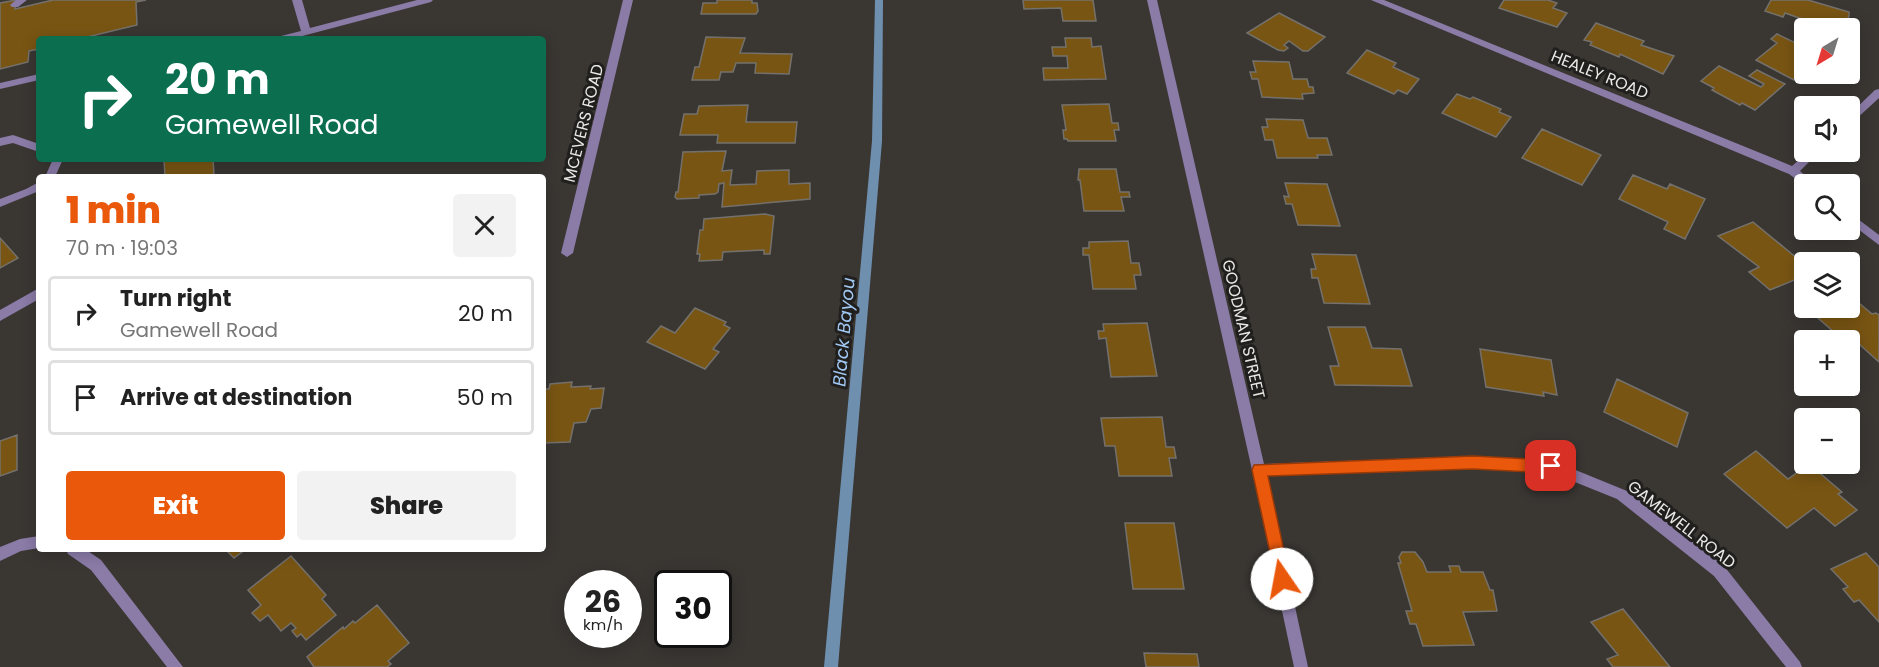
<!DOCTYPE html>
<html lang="en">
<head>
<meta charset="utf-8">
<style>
	body { margin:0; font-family:Poppins,sans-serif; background:#f2f2f2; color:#222; height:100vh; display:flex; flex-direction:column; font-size:22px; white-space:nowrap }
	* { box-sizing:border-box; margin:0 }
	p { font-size:20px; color:#767676 }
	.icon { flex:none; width:33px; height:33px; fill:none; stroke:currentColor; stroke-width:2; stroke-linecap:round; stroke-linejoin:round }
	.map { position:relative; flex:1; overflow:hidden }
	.side { position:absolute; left:36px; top:174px; width:510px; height:378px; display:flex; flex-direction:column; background:#fff; border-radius:6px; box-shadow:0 3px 15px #0003 }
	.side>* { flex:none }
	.top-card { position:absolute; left:36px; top:36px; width:510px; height:126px; border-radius:6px; box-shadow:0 3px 15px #0003; background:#0b6e4f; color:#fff; overflow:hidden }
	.needle { width:39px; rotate:218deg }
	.buttons { position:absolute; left:1794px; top:18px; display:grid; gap:12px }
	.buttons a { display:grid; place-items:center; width:66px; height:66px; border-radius:6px; background:#fff; box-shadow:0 3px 15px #0003; font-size:30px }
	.speed { position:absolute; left:564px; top:570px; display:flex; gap:12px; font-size:30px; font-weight:700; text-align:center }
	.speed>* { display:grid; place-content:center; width:78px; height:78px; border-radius:50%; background:#fff; box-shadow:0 3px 15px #0003; line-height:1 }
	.speed small { font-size:15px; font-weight:400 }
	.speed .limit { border:3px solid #111; border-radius:9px; background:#fff; color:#111 }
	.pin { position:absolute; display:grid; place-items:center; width:51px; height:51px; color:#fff; margin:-26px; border-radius:12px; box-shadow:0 3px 9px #0006 }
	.me { position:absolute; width:66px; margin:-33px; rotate:348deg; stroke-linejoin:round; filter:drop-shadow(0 0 4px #0008) }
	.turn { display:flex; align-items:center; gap:21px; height:126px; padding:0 30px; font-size:27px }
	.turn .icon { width:78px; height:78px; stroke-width:2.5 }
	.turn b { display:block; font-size:42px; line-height:51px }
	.round { display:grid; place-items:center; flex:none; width:63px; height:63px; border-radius:6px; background:#f2f2f2 }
	.overview { display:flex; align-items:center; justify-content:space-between; height:102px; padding:0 30px }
	h1 { font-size:36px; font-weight:800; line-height:45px; color:#ea580c }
	.action { display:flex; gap:12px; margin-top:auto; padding:12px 30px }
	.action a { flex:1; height:69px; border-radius:6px; background:#ea580c; color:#fff; font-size:24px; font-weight:800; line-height:69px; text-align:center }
	.action a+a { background:#f2f2f2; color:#222 }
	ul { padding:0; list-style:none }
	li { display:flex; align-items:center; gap:18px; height:75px; margin:0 12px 9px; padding:0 18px; border:3px solid #e0e0e0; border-radius:6px }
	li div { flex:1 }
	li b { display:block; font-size:22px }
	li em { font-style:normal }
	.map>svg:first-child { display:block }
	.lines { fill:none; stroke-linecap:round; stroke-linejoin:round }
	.stream { fill:#6f8faf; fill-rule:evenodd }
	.building { fill:#795513; stroke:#74716c; stroke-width:1.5 }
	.service { fill:#8a7ba7; fill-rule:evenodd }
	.minor { fill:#8a7ba7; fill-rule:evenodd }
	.route { fill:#ea580c; stroke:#983908; stroke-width:1.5 }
	.labels { text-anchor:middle; stroke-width:6; stroke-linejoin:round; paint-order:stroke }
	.street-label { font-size:16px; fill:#ebe9e6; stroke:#201f1d }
	.water-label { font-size:18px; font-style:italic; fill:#a1c8f2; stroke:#201f1d }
</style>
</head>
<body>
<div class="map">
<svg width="1879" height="667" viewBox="0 0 1879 667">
	<rect width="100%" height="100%" fill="#3a3733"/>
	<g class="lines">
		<path class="stream" d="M 875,0 L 883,0 L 882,141 L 838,667 L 824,667 L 872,141 Z"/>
	</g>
	<path class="building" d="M 16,0 L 15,9 L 53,0 L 146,0 L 136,2 L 137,25 L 79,39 L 39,39 L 39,49 L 29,51 L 28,62 L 0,69 L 0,3 Z
		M 717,0 L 752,0 L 752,3 L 757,3 L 758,11 L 756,14 L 701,14 L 703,3 L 717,3 Z
		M 1023,0 L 1093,0 L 1096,21 L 1063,21 L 1061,8 L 1024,9 Z
		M 1504,0 L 1548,0 L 1557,3 L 1553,8 L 1567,13 L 1557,27 L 1499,8 Z
		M 1771,0 L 1808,0 L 1849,12 L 1849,16 L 1843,28 L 1828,28 L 1785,13 L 1783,17 L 1765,11 Z
		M 1279,13 L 1325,37 L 1308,51 L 1303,51 L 1289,41 L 1284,45 L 1288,48 L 1284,51 L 1278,50 L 1247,33 Z
		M 1596,23 L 1644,41 L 1641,45 L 1674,56 L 1663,74 L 1620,54 L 1619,57 L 1590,45 L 1592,42 L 1584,40 Z
		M 1777,34 L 1804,47 L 1804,70 L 1794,80 L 1756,60 L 1777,43 L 1771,39 Z
		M 706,37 L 745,38 L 740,53 L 792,54 L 789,74 L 755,73 L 756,63 L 736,63 L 733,72 L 721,72 L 719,80 L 692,80 L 695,67 L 699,67 Z
		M 1065,38 L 1091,38 L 1092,47 L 1101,46 L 1106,79 L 1044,80 L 1043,68 L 1068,68 L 1067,56 L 1053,56 L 1052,47 L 1066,47 Z
		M 1367,50 L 1396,63 L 1393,67 L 1419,79 L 1407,94 L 1398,90 L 1394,94 L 1347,73 Z
		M 1253,61 L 1289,62 L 1293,79 L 1307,79 L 1309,87 L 1313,87 L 1314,93 L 1302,94 L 1303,99 L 1262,97 L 1258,79 L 1252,79 L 1250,72 L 1256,72 Z
		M 1719,66 L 1761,87 L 1764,84 L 1749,76 L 1757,70 L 1785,84 L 1755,110 L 1742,103 L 1740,105 L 1712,90 L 1714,88 L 1701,81 Z
		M 1457,94 L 1470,99 L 1473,97 L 1501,109 L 1499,112 L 1511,117 L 1496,137 L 1442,113 Z
		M 1109,104 L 1112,123 L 1118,123 L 1119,130 L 1114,130 L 1116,141 L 1068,141 L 1067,139 L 1064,139 L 1063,130 L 1066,130 L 1062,105 Z
		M 748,105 L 746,122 L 797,122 L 795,143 L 717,143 L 718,135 L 680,135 L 684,114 L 697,114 L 699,106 Z
		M 1266,119 L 1303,120 L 1308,138 L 1327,138 L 1332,155 L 1317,155 L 1318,158 L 1277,158 L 1273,140 L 1265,140 L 1262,127 L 1268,127 Z
		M 1542,129 L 1601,155 L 1582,185 L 1522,158 Z
		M 726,151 L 722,171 L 732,170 L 730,185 L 756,184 L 757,171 L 789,170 L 789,184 L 810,183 L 810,199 L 722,207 L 724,183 L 719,184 L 718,192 L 715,194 L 699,195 L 699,198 L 677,199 L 675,197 L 676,192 L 678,192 L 683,152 Z
		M 164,159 L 213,159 L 214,175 L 206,177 L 165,177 Z
		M 1079,169 L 1116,169 L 1120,192 L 1129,192 L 1130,197 L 1121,197 L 1124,211 L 1084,211 L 1080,180 L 1078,180 Z
		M 1633,175 L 1667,189 L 1670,184 L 1705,199 L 1685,239 L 1664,229 L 1668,222 L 1619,199 Z
		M 1285,183 L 1327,184 L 1340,226 L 1298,225 L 1292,204 L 1286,204 L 1284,196 L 1289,197 Z
		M 765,214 L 774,216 L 770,254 L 764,254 L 764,250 L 723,252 L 722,260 L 699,261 L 700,254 L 697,254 L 700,230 L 703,230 L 704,219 Z
		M 1753,222 L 1804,264 L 1804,276 L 1770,290 L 1749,272 L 1759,267 L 1718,236 Z
		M 0,238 L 18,258 L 0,268 Z
		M 1128,241 L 1131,263 L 1139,263 L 1141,275 L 1134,275 L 1136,289 L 1093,289 L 1089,255 L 1083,255 L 1083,248 L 1089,248 L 1089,242 Z
		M 1312,254 L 1356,255 L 1370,304 L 1324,303 L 1318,278 L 1312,278 L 1311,269 L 1316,269 Z
		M 1859,303 L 1872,314 L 1876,313 L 1879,315 L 1879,362 L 1858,343 L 1850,346 L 1850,340 L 1843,340 L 1818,318 Z
		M 695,308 L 726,322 L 724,325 L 730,328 L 713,349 L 719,352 L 705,369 L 647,342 L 661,326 L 675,333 Z
		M 1147,323 L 1157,376 L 1111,377 L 1106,338 L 1099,339 L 1098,331 L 1104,331 L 1103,324 Z
		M 1328,327 L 1365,327 L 1372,348 L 1401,349 L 1412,386 L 1335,385 L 1330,366 L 1339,366 Z
		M 1480,349 L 1551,360 L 1557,395 L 1543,392 L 1544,396 L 1486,387 Z
		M 1617,379 L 1688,413 L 1677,447 L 1604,412 Z
		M 572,382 L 571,387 L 591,386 L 590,389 L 604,388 L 601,408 L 591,409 L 586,422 L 574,423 L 570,442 L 543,443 L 543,389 L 549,389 L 550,384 Z
		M 1162,417 L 1166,447 L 1174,447 L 1176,458 L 1169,458 L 1172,476 L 1119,476 L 1115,446 L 1105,446 L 1101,418 Z
		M 17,435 L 17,470 L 0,476 L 0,441 Z
		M 1756,451 L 1788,479 L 1809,464 L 1842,492 L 1838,494 L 1857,510 L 1835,526 L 1814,508 L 1787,528 L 1724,474 Z
		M 1125,523 L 1174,523 L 1184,589 L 1133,589 Z
		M 225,549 L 246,549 L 234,558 Z
		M 1402,552 L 1415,552 L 1423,562 L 1427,572 L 1451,572 L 1449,566 L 1459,566 L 1461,572 L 1483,572 L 1490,590 L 1493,590 L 1497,611 L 1463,612 L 1474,645 L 1423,646 L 1416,624 L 1410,624 L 1406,611 L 1412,611 L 1398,563 L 1401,563 L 1399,557 Z
		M 1866,553 L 1879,567 L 1879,622 L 1859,600 L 1854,602 L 1843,589 L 1848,587 L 1831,569 Z
		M 291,556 L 326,595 L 322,599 L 336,615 L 306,640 L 301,634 L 297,637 L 292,631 L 296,628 L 291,623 L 281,631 L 268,615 L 260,621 L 252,613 L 261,605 L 248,590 Z
		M 377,605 L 409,643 L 388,661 L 391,664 L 387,667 L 314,667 L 307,657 L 343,627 L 344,629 L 353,621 L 355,623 Z
		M 1623,609 L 1670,667 L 1613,667 L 1607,659 L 1618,655 L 1591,622 Z
		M 1144,653 L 1197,654 L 1199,667 L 1146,667 Z"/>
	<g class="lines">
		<path class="service" d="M 16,0 L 27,0 L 18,7 L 12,7 L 10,5 Z
			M 39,74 L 39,80 L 0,89 L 0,83 Z
			M 13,135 L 39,144 L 39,152 L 13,143 L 0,146 L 0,138 Z
			M 53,159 L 63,159 L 55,177 L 45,177 Z
			M 39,182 L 39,191 L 0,207 L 0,199 L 26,189 Z
			M 39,288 L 39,299 L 0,321 L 0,310 Z"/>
		<path class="minor" d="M 292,0 L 302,0 L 310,28 L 417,0 L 433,0 L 431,2 L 291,39 L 275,39 L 277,37 L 301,31 Z
			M 623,0 L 633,0 L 573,253 L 567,257 L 561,253 Z
			M 1147,0 L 1157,0 L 1264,464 L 1473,456 L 1556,462 L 1627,491 L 1724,566 L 1800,662 L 1802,667 L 1786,667 L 1714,576 L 1617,499 L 1550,472 L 1473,468 L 1267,476 L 1308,667 L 1294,667 L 1252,470 Z
			M 1371,0 L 1384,0 L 1792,166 L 1808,152 L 1819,152 L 1800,171 L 1815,184 L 1804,185 L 1789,174 Z
			M 1879,89 L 1879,98 L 1854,121 L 1850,122 L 1850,114 L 1875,90 Z
			M 1850,213 L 1879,235 L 1879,245 L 1850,223 Z
			M 39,536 L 39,548 L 21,551 L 0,561 L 0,547 L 20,539 Z
			M 66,549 L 85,549 L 101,560 L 183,667 L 167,667 L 91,570 L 68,554 Z"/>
	</g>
	<path class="route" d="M 1473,456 L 1551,460 L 1556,462 L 1558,466 L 1556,471 L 1551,473 L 1473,469 L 1268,476 L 1290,579 L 1288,585 L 1282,587 L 1277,585 L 1252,470 L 1254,465 Z"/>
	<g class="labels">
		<g class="street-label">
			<text transform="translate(1600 74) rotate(22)" y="6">HEALEY ROAD</text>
			<text transform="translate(583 123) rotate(-76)" y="6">MCEVERS ROAD</text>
			<text transform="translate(1244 329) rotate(77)" y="6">GOODMAN STREET</text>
			<text transform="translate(1682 524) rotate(38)" y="6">GAMEWELL ROAD</text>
		</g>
		<g class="water-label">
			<text transform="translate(844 332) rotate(-85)" y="6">Black Bayou</text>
		</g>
	</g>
</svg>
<div class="buttons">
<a><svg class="needle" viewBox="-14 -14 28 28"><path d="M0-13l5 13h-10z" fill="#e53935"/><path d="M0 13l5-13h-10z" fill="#767676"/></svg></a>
<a><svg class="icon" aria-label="sound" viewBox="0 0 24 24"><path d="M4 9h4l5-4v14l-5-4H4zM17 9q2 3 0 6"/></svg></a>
<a><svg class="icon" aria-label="search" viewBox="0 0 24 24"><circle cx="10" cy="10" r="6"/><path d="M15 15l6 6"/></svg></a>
<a><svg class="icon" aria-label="layers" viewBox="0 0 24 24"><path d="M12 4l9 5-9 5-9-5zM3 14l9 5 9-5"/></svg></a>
<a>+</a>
<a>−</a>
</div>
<div class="speed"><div>26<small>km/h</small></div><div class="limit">30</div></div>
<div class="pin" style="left:1551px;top:466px;background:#d93025"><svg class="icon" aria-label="arrive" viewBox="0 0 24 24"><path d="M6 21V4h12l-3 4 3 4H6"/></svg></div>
<svg class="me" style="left:1282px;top:579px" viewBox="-20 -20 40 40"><circle r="19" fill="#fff"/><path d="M0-13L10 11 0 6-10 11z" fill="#ea580c"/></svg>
<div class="top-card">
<div class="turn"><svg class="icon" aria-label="right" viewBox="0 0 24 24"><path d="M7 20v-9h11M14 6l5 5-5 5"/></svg><div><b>20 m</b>Gamewell Road</div></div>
</div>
<section class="side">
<div class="overview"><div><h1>1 min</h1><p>70 m · 19:03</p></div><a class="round"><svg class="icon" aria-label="close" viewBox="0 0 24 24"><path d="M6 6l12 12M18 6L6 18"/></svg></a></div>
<ul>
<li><svg class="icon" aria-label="right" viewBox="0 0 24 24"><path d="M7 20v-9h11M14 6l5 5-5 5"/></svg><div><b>Turn right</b><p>Gamewell Road</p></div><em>20 m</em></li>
<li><svg class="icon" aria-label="arrive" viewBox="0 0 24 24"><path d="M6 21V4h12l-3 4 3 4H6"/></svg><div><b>Arrive at destination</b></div><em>50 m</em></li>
</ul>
<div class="action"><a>Exit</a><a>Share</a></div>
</section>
</div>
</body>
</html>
